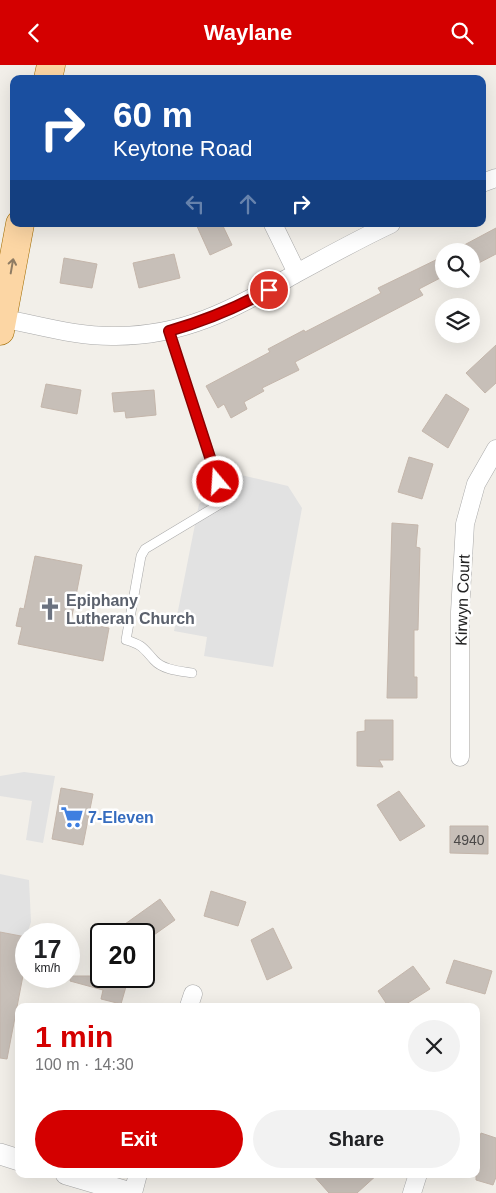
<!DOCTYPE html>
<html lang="en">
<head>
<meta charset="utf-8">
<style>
	body { margin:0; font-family:Helvetica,sans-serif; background:#f2f2f2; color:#202124; height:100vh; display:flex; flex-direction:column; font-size:19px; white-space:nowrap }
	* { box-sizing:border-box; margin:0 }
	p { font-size:16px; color:#757577 }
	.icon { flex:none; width:28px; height:28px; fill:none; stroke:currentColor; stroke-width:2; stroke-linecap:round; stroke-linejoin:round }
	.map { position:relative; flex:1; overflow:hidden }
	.sheet { position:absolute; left:15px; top:938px; width:465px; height:175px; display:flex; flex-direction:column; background:#fff; border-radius:10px; box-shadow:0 5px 20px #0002 }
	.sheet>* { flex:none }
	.top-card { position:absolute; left:10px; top:10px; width:476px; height:152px; border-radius:10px; box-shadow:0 5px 20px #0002; background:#1a4fa0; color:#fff; overflow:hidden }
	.fabs { position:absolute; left:435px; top:178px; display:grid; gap:10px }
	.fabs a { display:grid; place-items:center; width:45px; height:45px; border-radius:50%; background:#fff; box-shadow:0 5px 20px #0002; font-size:25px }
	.speed { position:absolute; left:15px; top:858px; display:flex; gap:10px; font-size:25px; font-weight:700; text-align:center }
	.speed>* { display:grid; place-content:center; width:65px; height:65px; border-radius:50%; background:#fff; box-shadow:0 5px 20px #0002; line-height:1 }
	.speed small { font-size:12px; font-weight:400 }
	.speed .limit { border:2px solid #111; border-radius:8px; background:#fff; color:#111 }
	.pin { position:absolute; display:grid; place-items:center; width:42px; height:42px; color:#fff; margin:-21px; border:2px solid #fff; border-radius:50%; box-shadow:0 1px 5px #0007 }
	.me { position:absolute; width:55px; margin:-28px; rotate:342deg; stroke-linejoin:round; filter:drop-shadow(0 0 4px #0008) }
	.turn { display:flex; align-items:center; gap:18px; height:105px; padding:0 20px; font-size:22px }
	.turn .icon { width:65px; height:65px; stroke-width:2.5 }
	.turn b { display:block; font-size:35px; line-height:42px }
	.lanes { display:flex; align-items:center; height:48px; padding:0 20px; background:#0003; justify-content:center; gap:25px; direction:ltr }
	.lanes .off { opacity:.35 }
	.round { display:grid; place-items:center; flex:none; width:52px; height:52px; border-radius:26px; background:#f2f2f2 }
	.headline { display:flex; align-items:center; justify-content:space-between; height:85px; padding:0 20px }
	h1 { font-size:30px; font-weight:700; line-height:38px; color:#d40000 }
	.button { display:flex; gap:10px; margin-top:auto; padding:10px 20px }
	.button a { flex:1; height:58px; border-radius:30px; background:#d40000; color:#fff; font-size:20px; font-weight:700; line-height:58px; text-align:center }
	.button a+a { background:#f2f2f2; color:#202124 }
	header { display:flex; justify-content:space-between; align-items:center; height:65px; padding:0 20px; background:#d40000; color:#fff; font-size:22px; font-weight:700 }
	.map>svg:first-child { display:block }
	.parking { fill:#e2e2e2 }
	.building { fill:#c7bfb8; stroke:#c4b6ab }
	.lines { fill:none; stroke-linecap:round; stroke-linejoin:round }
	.service-casing { stroke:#a9a9a9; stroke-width:10 }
	.minor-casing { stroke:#a9a9a9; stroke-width:19 }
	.tertiary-casing { stroke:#a9a9a9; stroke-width:22 }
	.primary-casing { stroke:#a06b00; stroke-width:29 }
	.service { stroke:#fff; stroke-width:9 }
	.minor { stroke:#fff; stroke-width:18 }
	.tertiary { stroke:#fff; stroke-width:21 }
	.primary { stroke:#fcd6a4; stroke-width:28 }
	.oneway { stroke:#8f7c63 }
	.route-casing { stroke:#8a0000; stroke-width:12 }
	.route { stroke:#d40000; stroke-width:9 }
	.labels { text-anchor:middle; stroke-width:5; stroke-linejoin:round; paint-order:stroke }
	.number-label { font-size:14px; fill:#4b4948 }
	.worship-label { font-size:16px; font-weight:bold; fill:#5b616d; stroke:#fff; text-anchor:start }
	.street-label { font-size:16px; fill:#222; stroke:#fff }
	.shop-label { font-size:16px; font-weight:bold; fill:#366cbe; stroke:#fff; text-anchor:start }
</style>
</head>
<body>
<header><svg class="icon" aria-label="back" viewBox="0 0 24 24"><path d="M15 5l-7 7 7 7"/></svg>Waylane<svg class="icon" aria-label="search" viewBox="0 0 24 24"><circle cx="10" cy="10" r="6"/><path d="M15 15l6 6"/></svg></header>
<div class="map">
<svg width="496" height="1128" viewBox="0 0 496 1128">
	<rect width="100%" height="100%" fill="#f2efe9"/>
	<path class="parking" d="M 241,410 L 288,421 L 302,443 L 273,602 L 204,591 L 207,572 L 174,566 L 199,439 Z
		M 24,707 L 55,711 L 43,778 L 26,775 L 32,736 L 0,731 L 0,711 Z
		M 0,809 L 29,815 L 31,857 L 26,872 L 0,867 Z"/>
	<path class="building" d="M 196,159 L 222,159 L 232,180 L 210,190 Z
		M 496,163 L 496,189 L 471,202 L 471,186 L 453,186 Z
		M 174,189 L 180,213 L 139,223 L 133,198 Z
		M 444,191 L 444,211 L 419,224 L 423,230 L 295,297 L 299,305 L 262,323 L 264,326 L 244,337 L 247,344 L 231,353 L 224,339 L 218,343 L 206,321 L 270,287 L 268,284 L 304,265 L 305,267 L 381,228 L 378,223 Z
		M 64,193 L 97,199 L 92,223 L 60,218 Z
		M 496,280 L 496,318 L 485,328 L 466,308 Z
		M 46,319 L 81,325 L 77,349 L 41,342 Z
		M 154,325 L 156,350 L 126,353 L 125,346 L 114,347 L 112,328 Z
		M 446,329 L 469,344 L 448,383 L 422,366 Z
		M 409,392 L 433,399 L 422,434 L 398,427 Z
		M 392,458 L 418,460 L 416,482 L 420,483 L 418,565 L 414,565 L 414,612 L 417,612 L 417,633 L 387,633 Z
		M 35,491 L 82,500 L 71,556 L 109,563 L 103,596 L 18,579 L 22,562 L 16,561 L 20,543 L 24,544 Z
		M 365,655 L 393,655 L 393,695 L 379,695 L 383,702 L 357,701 L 357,667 L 365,666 Z
		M 61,723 L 93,729 L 83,780 L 52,774 Z
		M 399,726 L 425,761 L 400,776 L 377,740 Z
		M 450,761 L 488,761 L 488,789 L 450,788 Z
		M 211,826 L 246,837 L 238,861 L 204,851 Z
		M 160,834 L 175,855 L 144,877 L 144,869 L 132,869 L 125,859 Z
		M 273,863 L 292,903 L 267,915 L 251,875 Z
		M 0,867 L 26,872 L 26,895 L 7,994 L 0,993 Z
		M 454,895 L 492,906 L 485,929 L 446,918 Z
		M 413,901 L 430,924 L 403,941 L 388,941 L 378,926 Z
		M 71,911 L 129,911 L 121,939 L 101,934 L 103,925 L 70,916 Z
		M 481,1068 L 496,1073 L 496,1112 L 493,1120 L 476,1115 L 476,1086 Z
		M 312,1109 L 378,1109 L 357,1128 L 329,1128 Z"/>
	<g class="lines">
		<defs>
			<path id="service" d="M 169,266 L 225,436 L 145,484 L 141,491 L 126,575 C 143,580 143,583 154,595 C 163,605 180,606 192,608"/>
			<path id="minor" d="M 482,118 L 496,113
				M 273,159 L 297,208
				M 0,253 C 39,260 76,272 116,271 C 188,271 236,242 297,208 C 328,191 359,174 391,159
				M 460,692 L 460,547 L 465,459 L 476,419 L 496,384
				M 189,941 L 193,929
				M 133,1128 L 138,1109
				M 412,1128 L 418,1109"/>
			<path id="tertiary" d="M 0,1089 L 19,1095
				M 66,1109 L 131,1128"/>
			<path id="primary" d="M 48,14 L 51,0
				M 0,266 L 20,159"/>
		</defs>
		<use href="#service" class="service-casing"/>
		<use href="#minor" class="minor-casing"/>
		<use href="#tertiary" class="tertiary-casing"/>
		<use href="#primary" class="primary-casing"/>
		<use href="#service" class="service"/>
		<use href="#minor" class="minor"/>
		<use href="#tertiary" class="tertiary"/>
		<use href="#primary" class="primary"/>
	</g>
	<defs><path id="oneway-shaft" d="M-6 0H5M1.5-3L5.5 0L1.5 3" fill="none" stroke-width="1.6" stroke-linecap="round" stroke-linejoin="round" transform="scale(1.25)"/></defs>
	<use class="oneway" href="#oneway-shaft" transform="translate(12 201) rotate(-80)"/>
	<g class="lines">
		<defs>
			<path id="route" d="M 218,417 L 169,266 C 205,256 236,243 269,225"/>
		</defs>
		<use href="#route" class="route-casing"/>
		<use href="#route" class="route"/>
	</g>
	<defs>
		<symbol id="church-bare" viewBox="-9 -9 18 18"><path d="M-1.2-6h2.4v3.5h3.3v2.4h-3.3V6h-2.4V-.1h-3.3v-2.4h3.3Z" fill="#6b7280" stroke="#fff" stroke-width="2.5" paint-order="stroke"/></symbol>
		<symbol id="supermarket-bare" viewBox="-9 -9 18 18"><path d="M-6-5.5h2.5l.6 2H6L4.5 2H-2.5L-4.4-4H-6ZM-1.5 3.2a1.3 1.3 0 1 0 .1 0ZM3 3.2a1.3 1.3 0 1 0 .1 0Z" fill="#3f7fe0" stroke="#fff" stroke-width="2.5" paint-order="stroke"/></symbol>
	</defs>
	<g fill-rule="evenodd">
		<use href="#church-bare" x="34" y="528" width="32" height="32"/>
		<use href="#supermarket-bare" x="56" y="736" width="32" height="32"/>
	</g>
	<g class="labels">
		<g class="number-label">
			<text x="469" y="780">4940</text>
		</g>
		<g class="worship-label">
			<text x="66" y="541">Epiphany<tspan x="66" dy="18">Lutheran Church</tspan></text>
		</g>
		<g class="street-label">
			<text transform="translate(462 535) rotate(-88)" y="6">Kirwyn Court</text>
		</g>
		<g class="shop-label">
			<text x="88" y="758">7-Eleven</text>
		</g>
	</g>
</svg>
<div class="fabs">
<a><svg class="icon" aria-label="search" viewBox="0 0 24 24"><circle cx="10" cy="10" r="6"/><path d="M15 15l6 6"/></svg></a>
<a><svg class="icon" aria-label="layers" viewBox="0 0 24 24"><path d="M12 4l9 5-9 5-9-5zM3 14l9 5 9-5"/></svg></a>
</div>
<div class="speed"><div>17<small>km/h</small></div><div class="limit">20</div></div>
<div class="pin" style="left:269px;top:225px;background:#d93025"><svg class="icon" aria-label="arrive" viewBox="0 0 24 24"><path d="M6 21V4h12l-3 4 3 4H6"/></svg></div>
<svg class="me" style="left:218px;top:417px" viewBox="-20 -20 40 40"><circle r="17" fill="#d40000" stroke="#fff" stroke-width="3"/><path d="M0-11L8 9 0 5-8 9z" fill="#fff"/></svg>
<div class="top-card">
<div class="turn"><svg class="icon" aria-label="right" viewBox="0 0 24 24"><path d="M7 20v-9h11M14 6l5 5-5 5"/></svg><div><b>60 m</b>Keytone Road</div></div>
<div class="lanes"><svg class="icon off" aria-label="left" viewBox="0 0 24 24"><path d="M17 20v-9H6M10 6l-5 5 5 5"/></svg><svg class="icon off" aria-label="ahead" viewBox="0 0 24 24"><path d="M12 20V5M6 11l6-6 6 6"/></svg><svg class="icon" aria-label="right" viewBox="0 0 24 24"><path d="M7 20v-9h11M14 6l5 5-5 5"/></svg></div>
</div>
<section class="sheet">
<div class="headline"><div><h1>1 min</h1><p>100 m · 14:30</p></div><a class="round"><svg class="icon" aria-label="close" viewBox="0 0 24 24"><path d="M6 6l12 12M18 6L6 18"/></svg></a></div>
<div class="button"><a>Exit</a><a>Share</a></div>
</section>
</div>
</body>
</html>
